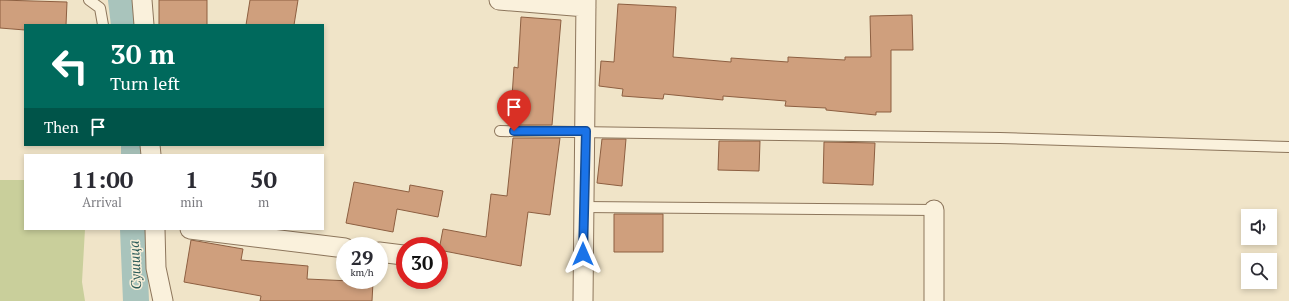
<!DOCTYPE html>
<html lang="en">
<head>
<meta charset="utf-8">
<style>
	body { margin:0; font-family:"PT Serif",serif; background:#f7f7f7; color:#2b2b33; height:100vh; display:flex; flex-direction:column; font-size:15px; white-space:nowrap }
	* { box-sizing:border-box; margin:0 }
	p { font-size:13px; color:#7c7c81 }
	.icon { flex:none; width:22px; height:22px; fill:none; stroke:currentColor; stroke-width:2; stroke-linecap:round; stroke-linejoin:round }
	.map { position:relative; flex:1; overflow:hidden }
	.details { position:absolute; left:24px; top:154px; width:300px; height:76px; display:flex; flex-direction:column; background:#fff; border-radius:0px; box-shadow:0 2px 6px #0003 }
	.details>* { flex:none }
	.top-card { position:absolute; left:24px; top:24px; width:300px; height:122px; border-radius:0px; box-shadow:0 2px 6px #0003; background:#00695c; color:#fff; overflow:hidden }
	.tools { position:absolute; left:1241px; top:209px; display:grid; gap:8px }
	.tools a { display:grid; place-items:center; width:36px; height:36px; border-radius:0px; background:#fff; box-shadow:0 2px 6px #0003; font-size:20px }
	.speed { position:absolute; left:336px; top:237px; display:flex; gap:8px; font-size:20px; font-weight:700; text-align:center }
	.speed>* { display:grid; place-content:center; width:52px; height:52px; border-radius:50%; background:#fff; box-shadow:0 2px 6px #0003; line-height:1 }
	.speed small { font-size:10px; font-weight:400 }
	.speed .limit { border:6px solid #d22; background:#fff; color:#111 }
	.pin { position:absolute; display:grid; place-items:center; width:34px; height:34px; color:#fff; margin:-41px -17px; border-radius:50% 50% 50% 0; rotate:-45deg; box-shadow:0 0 4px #0007 }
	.pin .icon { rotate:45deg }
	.me { position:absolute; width:44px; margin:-22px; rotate:0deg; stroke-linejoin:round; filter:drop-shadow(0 0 3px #0008) }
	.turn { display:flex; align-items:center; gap:14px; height:84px; padding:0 20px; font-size:18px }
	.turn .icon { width:52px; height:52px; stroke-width:2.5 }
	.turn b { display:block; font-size:28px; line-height:34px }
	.then { display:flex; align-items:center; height:38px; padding:0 20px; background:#0003; gap:8px; font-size:15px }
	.eta { display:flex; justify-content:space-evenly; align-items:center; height:68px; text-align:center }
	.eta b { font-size:24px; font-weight:700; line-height:28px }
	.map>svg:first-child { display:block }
	.green { fill:#c9cf9b }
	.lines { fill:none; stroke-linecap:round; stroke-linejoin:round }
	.canal { stroke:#a9c4bc; stroke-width:26 }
	.building { fill:#cf9f7d; stroke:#8d5f41 }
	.lane-casing { stroke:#8d765c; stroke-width:12 }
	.street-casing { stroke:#8d765c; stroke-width:21 }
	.lane { stroke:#faf1dc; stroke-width:10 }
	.street { stroke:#faf1dc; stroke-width:19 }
	.route-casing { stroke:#114b97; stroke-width:10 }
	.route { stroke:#1a73e8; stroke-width:7 }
	.labels { text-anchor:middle; stroke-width:3; stroke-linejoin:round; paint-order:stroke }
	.water-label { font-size:14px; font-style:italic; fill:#2f5d5a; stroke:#f7eed8 }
</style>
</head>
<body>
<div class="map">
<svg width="1289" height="301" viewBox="0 0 1289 301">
	<rect width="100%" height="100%" fill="#f0e4c8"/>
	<path class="green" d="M 0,180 L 25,180 L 25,229 L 85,229 L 82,282 L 85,301 L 0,301 Z"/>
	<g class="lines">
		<path class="canal" d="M 121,0 L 124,25
			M 134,155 L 134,145
			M 133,229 L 136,301"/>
	</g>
	<path class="building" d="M 0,0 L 67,2 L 66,25 L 25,25 L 25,30 L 0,28 Z
		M 159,0 L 207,0 L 207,25 L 159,25 Z
		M 250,0 L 298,0 L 294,25 L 246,25 Z
		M 618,4 L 676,7 L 673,57 L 731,62 L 731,58 L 788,62 L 788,57 L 845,60 L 845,57 L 871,57 L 870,16 L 912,15 L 913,50 L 891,50 L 891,112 L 876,112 L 876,115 L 826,110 L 826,108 L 785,106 L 786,101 L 723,96 L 723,100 L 664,94 L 663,99 L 622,96 L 623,89 L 599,86 L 601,61 L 614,62 Z
		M 521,17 L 561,20 L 552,125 L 515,125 L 516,112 L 511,112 L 514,67 L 518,68 Z
		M 513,138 L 560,138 L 550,215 L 528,212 L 521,266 L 439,250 L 443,229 L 486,237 L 491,194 L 507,196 Z
		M 602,139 L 626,139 L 622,186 L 597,183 Z
		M 719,141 L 760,141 L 759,171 L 718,170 Z
		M 824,142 L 875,143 L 873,185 L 823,183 Z
		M 354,182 L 409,192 L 410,185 L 443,191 L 438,217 L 397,209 L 393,232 L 346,223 Z
		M 614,214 L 663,214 L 663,252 L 614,252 Z
		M 191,240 L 243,249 L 241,260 L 308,266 L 307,279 L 373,282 L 372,301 L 260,301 L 261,296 L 184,282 Z"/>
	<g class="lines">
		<defs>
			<path id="lane" d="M 89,0 L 100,8 L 103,25
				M 500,131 L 1000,138 L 1289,147
				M 583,207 L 934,210"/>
			<path id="street" d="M 142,0 L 144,25
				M 499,0 L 586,7
				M 150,145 L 151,155
				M 934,210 L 934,301
				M 155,229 L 156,268 L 163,301
				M 190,229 L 345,248
				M 379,252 L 403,255
				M 583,301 L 586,0"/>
		</defs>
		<use href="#lane" class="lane-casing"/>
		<use href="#street" class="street-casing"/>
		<use href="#lane" class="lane"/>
		<use href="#street" class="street"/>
	</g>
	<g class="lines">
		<defs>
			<path id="route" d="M 514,131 L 586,131 L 583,254"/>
		</defs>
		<use href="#route" class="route-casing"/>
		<use href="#route" class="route"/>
	</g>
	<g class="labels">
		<g class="water-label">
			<text transform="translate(135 265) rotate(-93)" y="5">Сушица</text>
		</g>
	</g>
</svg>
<div class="tools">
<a><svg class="icon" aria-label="sound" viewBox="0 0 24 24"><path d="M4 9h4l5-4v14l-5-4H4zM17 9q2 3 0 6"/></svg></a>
<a><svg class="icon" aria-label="search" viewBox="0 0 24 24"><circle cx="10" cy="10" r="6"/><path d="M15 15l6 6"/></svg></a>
</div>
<div class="speed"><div>29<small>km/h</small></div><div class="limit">30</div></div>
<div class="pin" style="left:514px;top:131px;background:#d93025"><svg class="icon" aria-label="arrive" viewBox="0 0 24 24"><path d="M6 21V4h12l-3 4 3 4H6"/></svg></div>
<svg class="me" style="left:583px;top:254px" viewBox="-20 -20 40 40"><path d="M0-17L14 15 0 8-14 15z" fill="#1a73e8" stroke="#fff" stroke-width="4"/></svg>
<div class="top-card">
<div class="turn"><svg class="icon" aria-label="left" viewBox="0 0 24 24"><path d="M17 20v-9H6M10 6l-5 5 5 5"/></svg><div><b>30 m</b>Turn left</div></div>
<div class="then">Then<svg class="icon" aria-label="arrive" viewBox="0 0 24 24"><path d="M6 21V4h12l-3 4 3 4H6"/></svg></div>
</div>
<section class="details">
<div class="eta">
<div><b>11:00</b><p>Arrival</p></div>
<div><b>1</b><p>min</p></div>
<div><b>50</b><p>m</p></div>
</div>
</section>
</div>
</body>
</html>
